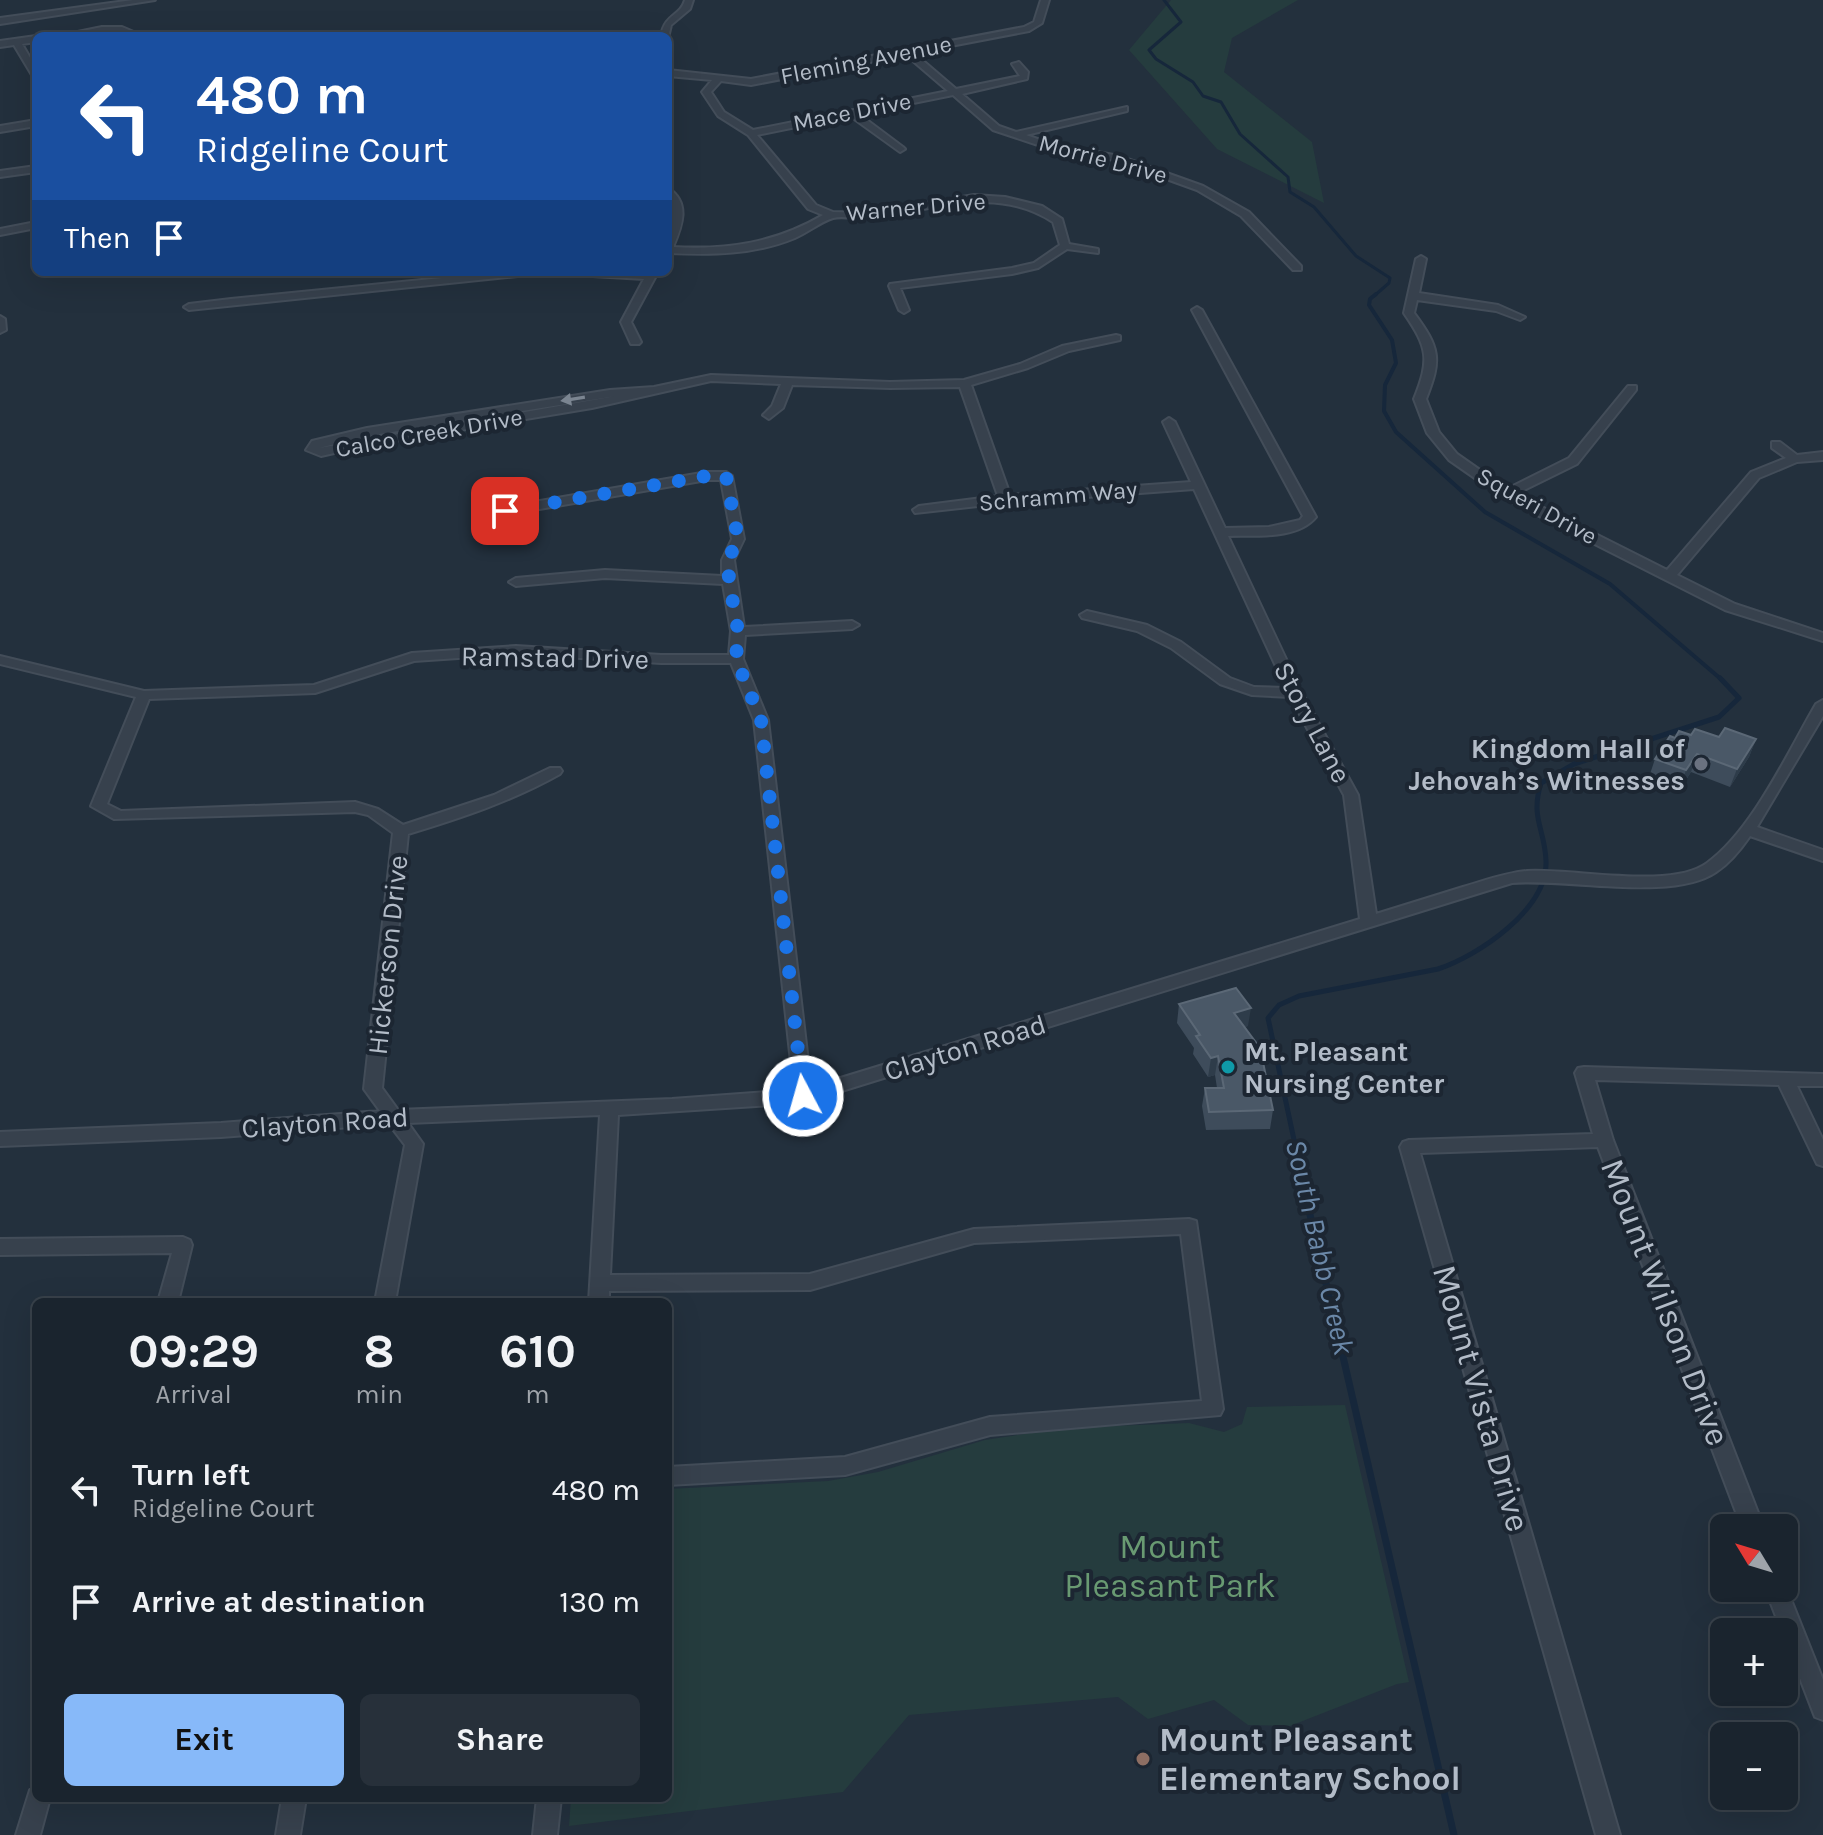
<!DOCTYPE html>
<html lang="en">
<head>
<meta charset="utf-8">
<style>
	body { margin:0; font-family:Karla,sans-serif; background:#27303a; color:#f1f3f6; height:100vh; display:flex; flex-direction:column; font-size:30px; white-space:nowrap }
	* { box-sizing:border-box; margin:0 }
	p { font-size:26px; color:#9fa4aa }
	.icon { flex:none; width:44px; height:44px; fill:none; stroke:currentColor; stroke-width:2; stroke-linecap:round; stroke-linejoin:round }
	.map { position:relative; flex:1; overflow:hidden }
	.panel { position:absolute; left:32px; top:1298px; width:640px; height:504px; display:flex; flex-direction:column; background:#1a242e; border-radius:12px; box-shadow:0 8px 32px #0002,0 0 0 2px #38414a }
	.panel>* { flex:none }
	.guide { position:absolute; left:32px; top:32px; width:640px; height:244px; border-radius:12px; box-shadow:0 8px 32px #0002,0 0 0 2px #38414a; background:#1a4fa0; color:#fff; overflow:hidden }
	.needle { width:52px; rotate:308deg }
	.tools { position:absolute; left:1710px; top:1514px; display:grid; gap:16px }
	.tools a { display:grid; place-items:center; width:88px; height:88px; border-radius:12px; background:#1a242e; box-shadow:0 8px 32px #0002,0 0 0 2px #38414a; font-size:40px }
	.pin { position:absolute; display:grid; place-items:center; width:68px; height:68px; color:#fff; margin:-34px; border-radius:16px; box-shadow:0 4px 12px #0006 }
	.me { position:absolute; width:88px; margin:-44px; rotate:354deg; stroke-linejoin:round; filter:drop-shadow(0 0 6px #0008) }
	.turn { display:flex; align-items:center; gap:28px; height:168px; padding:0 32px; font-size:36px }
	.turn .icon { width:104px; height:104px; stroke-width:2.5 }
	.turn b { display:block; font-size:56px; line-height:68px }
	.then { display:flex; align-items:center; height:76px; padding:0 32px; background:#0003; gap:16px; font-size:30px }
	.eta { display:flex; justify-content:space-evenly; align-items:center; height:136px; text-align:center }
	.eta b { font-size:48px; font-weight:700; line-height:56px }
	.action { display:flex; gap:16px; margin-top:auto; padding:16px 32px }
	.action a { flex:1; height:92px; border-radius:12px; background:#87b9f9; color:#111; font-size:32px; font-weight:700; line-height:92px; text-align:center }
	.action a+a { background:#27303a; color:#f1f3f6 }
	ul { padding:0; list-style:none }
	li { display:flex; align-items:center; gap:24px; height:112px; padding:0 32px }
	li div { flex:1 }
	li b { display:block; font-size:30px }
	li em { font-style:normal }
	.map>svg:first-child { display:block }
	.green { fill:#253c3e }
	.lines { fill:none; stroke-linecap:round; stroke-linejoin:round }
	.stream-far3 { stroke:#16273b; stroke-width:3 }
	.stream-far2 { stroke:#16273b; stroke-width:4 }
	.stream-far1 { stroke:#16273b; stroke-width:5 }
	.stream { stroke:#16273b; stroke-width:7 }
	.minor-casing { stroke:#434d59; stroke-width:4 }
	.minor { fill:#37414d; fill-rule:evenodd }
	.wall { fill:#3e4c5b }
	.shaded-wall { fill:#2e3c4a }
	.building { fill:#4a5867; stroke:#5b6876; stroke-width:2 }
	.oneway { fill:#7b8591 }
	.route { stroke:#1a73e8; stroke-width:14; stroke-dasharray:0 25.2 }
	.worship-dot { fill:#6b7280; stroke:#1c2632; stroke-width:3 }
	.culture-dot { fill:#0f9aa8; stroke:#1c2632; stroke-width:3 }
	.education-dot { fill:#8d6e63; stroke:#1c2632; stroke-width:3 }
	.labels { text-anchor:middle; stroke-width:8; stroke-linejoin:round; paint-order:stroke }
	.far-street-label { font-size:24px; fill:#b3bcc8; stroke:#1c2632 }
	.street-label { font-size:28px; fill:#b3bcc8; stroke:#1c2632 }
	.poi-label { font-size:28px; font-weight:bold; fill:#b3bcc8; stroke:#1c2632; text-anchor:end }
	.water-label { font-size:30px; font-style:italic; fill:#6b88a8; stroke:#1c2632 }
	.near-street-label { font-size:34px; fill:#b3bcc8; stroke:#1c2632 }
	.near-park-label { font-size:34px; fill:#699a72; stroke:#1c2632 }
	.near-poi-label { font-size:34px; font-weight:bold; fill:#b3bcc8; stroke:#1c2632; text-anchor:start }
</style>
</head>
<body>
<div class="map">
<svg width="1823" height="1835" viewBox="0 0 1823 1835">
	<rect width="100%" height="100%" fill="#23303d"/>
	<path class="green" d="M 1171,0 L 1298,0 L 1232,38 L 1224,72 L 1312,142 L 1324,203 L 1217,149 L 1129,50 Z
		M 1345,1405 L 1409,1682 L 1397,1684 L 1290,1726 L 1248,1725 L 1214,1700 L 1148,1719 L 1118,1697 L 909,1715 L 843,1792 L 569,1826 L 571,1798 L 668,1798 L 668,1489 L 828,1481 L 878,1472 L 985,1440 L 1063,1428 L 1189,1423 L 1224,1432 L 1242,1424 L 1247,1407 Z"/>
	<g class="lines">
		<path class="stream-far3" d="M 1164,0 L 1181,22 L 1149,50 L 1156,59 L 1193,82 L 1203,96 L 1221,102 L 1240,134 L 1288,177 L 1290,192 L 1314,207 L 1356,256 L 1390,278 L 1389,283 L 1374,296"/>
		<path class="stream-far2" d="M 1376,294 L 1370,299 L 1369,305 L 1392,340 L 1396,363 L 1385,385 L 1384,411 L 1396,432 L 1485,512 L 1610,584 L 1722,680"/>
		<path class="stream-far1" d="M 1303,1182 L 1268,1018 L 1279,1005 L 1299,996 L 1438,969 C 1478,956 1548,909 1546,861 C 1545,829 1530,818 1541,783 L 1574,764 L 1719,717 L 1739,698 L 1720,678"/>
		<path class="stream" d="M 1302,1180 L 1454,1835"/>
		<defs>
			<path id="minor" d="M 133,0 L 155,0 L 0,24 L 0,18 Z
				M 685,0 L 693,0 L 690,9 L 671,25 L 668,38 L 661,36 C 665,13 680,17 685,0 Z
				M 1041,0 L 1049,0 L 1042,23 L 1029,31 L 914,53 L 956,89 L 1020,76 L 1012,64 L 1019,62 L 1028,72 L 1027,79 L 962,94 L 999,126 L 1016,132 L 1127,107 L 1127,111 L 1026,135 L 1049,143 L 1119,156 L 1203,186 L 1249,212 L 1301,266 L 1301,270 L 1293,270 L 1241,216 L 1197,190 L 1114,160 L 1044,147 L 993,130 L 953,95 L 859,114 L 903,147 L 905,149 L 900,152 L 850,116 L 757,135 L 816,205 L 833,212 L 866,213 L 974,195 L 1005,197 L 1042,206 L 1062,219 L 1069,244 L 1098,249 L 1098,253 L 1067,249 L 1038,268 L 1012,274 L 900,288 L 909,310 L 904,313 L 899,310 L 889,286 L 890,284 L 1012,268 L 1034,263 L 1060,245 L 1053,222 C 995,184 933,211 869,218 C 858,220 844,215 833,218 C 820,222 807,233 795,238 C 754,255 711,255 668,253 L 668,235 L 674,212 L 668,198 L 668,188 C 691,203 682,226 673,247 C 728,250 775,243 823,215 L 808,209 L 748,135 L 718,116 L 702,92 L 712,80 L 668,76 L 668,70 L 751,79 L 1024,27 L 1034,22 ZM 906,55 L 948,91 L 753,130 L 724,112 L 711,92 L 721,81 L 751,85 Z
				M 102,27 L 122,27 L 143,36 L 112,32 L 58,36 Z
				M 36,36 L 36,42 L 22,44 L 36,68 L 36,78 L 32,75 L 14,45 L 0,47 L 0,41 Z
				M 36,120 L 36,126 L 0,132 L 0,126 Z
				M 36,166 L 36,172 L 0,177 L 0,171 Z
				M 36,222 L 36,228 L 0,235 L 0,229 Z
				M 1421,256 L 1426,259 L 1419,293 L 1498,305 L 1525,317 L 1520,320 L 1496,311 L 1417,300 L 1414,313 C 1440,348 1442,359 1426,399 L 1439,432 L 1457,454 L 1507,489 L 1569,458 L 1628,386 L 1636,386 L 1636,390 L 1577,464 L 1516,494 L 1667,570 L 1751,472 L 1786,458 L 1772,448 L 1772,442 L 1780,442 L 1797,455 L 1823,452 L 1823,460 L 1797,462 L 1759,478 L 1677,575 L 1735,604 L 1823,633 L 1823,641 L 1725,610 L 1502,497 L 1449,460 L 1427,433 L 1414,399 C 1430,359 1428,348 1404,313 L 1416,259 Z
				M 502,272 L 533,272 L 528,275 L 189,310 L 184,307 L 189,304 L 231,299 Z
				M 570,272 L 658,272 L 631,322 L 641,342 L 639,344 L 631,344 L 621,322 L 644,279 L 575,275 Z
				M 1197,307 L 1202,310 L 1316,517 C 1297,540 1256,535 1228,536 L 1302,693 L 1358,795 L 1376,914 C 1405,905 1434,896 1463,887 C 1484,881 1505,873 1527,871 C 1574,868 1670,890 1707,863 C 1752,831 1788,752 1816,704 L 1823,700 L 1823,716 L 1757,827 L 1823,850 L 1823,861 L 1750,836 C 1741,849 1730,863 1716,872 C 1672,902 1567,878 1512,883 L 803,1103 L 618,1115 L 610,1275 L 810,1274 L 974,1229 L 1189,1219 L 1196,1221 L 1223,1409 L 1220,1415 L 990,1435 L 845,1475 L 668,1485 L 668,1467 L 845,1457 L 990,1417 L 1202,1401 L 1181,1234 L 974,1243 L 810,1290 L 609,1291 L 609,1302 L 589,1302 L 600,1115 L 408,1123 L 423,1144 L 395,1302 L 375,1302 L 405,1145 L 389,1124 L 221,1137 L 0,1146 L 0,1132 L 221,1123 L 380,1111 L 364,1089 L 393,833 L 368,815 L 355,812 L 114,819 L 91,806 L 136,697 L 0,664 L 0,656 L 144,691 L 314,685 L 412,653 L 516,646 L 661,655 L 729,655 L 731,631 L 723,584 L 605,578 L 516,586 L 509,582 L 516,578 L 605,570 L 722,576 L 722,560 L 732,539 L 721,480 L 707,480 L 505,515 L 499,511 L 505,507 L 707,472 L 726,472 L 732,476 L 744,539 L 734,560 L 744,627 L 852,621 L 859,625 L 852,629 L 745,635 L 743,659 L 768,720 L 811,1087 L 1360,919 L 1344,795 L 1290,697 L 1252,695 L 1220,684 L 1171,648 L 1137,631 L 1082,618 L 1080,615 L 1087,611 L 1147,625 L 1181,642 L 1230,678 L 1254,687 L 1286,688 L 1194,489 L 1005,503 L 915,513 L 913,510 L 919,506 L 998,496 L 960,387 L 890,388 L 792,385 L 783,408 L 769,419 L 763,415 L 772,406 L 781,384 L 711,381 L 592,408 L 365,446 L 321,456 L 306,450 L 312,441 L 367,428 L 610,390 L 654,387 L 711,375 L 890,382 L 964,380 L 1020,364 L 1062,346 L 1116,335 L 1120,336 L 1120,340 L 1069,351 L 1028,368 L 971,385 L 1010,495 L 1191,482 L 1163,422 L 1169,418 L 1175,422 L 1225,528 L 1269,527 L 1300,520 L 1303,516 L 1192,310 ZM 616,396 L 319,448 L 367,436 ZM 516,654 L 661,663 L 731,663 L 754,720 L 794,1090 L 672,1099 L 398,1110 L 382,1088 L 408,834 C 461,818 512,801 560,774 L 562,771 L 560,768 L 550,768 L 494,795 L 403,825 L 378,809 L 355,802 L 121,811 L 107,804 L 149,699 L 315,693 L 414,661 Z
				M 0,316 L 5,319 L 6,330 L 0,333 Z
				M 1584,1067 L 1823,1074 L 1823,1086 L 1797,1086 L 1823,1140 L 1823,1166 L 1817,1164 L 1779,1085 L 1595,1080 L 1613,1140 L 1764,1528 L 1742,1528 L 1598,1147 L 1420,1153 L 1620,1835 L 1596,1835 L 1400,1147 L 1403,1142 L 1409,1140 L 1593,1134 L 1575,1073 L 1578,1068 Z
				M 183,1237 L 190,1240 L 192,1245 L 178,1302 L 158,1302 L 172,1253 L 0,1255 L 0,1239 Z
				M 1784,1582 L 1823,1680 L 1823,1720 L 1815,1717 L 1765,1588 L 1784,1588 Z
				M 36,1787 L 36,1798 L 50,1798 L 40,1835 L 16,1835 L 30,1790 Z
				M 282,1798 L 306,1798 L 300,1835 L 276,1835 Z
				M 537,1798 L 561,1798 L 557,1835 L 533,1835 Z"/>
		</defs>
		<use href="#minor" class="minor-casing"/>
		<use href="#minor" class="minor"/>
	</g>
	<path class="wall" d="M 1691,735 L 1756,739 L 1749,757 L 1730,787 L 1691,772 L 1680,789 L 1649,777 L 1655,759 L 1675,738 Z
		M 1179,1004 L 1248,1026 L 1244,1027 L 1273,1110 L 1270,1129 L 1206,1130 L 1202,1106 L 1205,1088 L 1217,1088 L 1215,1075 L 1208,1077 L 1193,1054 L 1194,1048 L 1177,1023 Z"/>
	<path class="shaded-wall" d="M 1756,739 L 1749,757 L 1730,787 L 1737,769 Z
		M 1697,754 L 1691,772 L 1680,789 L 1686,770 Z
		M 1251,1008 L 1248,1026 L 1231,1031 L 1234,1013 Z
		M 1218,1056 L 1215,1075 L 1208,1077 L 1211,1058 Z"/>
	<path class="building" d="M 1725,728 L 1756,739 L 1737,769 L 1697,754 L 1686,770 L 1655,759 L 1670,736 L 1675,738 L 1679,731 L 1691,735 L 1695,729 L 1719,737 Z
		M 1236,988 L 1251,1008 L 1234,1013 L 1260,1048 L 1273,1110 L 1209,1112 L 1205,1088 L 1224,1088 L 1218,1056 L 1211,1058 L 1196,1036 L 1200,1035 L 1179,1004 Z"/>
	<defs><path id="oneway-solid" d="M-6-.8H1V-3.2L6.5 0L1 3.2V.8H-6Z" transform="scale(2)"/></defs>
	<use class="oneway" href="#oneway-solid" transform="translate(573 399) rotate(171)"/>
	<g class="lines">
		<path class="route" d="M 505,511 L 707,476 L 726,476 L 738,539 L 728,560 L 729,580 L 738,631 L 736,659 L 761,720 L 803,1096"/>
	</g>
	<circle class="worship-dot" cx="1701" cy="764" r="8"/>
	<circle class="culture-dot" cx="1228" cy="1067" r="8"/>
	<circle class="education-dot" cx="1143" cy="1759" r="8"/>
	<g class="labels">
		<g class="far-street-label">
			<text transform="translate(866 60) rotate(-11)" y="8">Fleming Avenue</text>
			<text transform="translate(852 112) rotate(-11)" y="8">Mace Drive</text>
			<text transform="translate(1103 159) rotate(15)" y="8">Morrie Drive</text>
			<text transform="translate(916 207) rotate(-5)" y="8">Warner Drive</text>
			<text transform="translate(429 433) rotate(-10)" y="8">Calco Creek Drive</text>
			<text transform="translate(1058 496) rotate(-5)" y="8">Schramm Way</text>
			<text transform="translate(1537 506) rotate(29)" y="8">Squeri Drive</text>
		</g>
		<g class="street-label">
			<text transform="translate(555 657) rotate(1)" y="10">Ramstad Drive</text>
			<text transform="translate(1313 722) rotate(62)" y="10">Story Lane</text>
			<text transform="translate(387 955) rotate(-84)" y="10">Hickerson Drive</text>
			<text transform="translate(965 1047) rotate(-17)" y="10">Clayton Road</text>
			<text transform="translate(325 1122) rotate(-4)" y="10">Clayton Road</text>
		</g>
		<g class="poi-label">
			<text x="1685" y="758">Kingdom Hall of<tspan x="1685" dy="32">Jehovah’s Witnesses</tspan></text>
			<text x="1244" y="1061" text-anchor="start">Mt. Pleasant<tspan x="1244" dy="32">Nursing Center</tspan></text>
		</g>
		<g class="water-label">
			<text transform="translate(1320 1247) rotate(77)" y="10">South Babb Creek</text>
		</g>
		<g class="near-street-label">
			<text transform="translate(1666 1302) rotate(69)" y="12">Mount Wilson Drive</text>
			<text transform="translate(1482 1398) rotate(74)" y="12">Mount Vista Drive</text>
		</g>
		<g class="near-park-label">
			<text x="1170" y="1558">Mount<tspan x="1170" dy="39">Pleasant Park</tspan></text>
		</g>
		<g class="near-poi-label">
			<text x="1159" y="1751">Mount Pleasant<tspan x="1159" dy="39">Elementary School</tspan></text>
		</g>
	</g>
</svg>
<div class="tools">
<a><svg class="needle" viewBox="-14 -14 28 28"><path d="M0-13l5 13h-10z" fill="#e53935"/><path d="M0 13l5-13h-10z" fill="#9fa4aa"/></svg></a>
<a>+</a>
<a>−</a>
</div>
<div class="pin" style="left:505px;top:511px;background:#d93025"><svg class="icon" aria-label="arrive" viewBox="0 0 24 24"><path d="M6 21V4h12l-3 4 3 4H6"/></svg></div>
<svg class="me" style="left:803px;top:1096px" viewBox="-20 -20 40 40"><circle r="17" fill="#1a73e8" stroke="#fff" stroke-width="3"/><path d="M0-11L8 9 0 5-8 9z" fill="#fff"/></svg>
<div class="guide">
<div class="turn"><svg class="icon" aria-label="left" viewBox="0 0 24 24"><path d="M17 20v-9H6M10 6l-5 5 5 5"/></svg><div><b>480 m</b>Ridgeline Court</div></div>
<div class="then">Then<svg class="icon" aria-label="arrive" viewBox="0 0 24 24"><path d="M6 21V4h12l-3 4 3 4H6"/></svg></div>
</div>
<section class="panel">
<div class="eta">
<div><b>09:29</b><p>Arrival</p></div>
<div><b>8</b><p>min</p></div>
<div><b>610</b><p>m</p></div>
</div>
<ul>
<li><svg class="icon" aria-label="left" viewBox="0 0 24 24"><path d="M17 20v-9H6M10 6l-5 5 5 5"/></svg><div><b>Turn left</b><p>Ridgeline Court</p></div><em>480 m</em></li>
<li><svg class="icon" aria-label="arrive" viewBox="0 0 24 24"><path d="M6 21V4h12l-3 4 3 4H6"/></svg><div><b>Arrive at destination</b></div><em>130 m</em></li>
</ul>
<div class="action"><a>Exit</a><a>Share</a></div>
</section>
</div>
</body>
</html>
